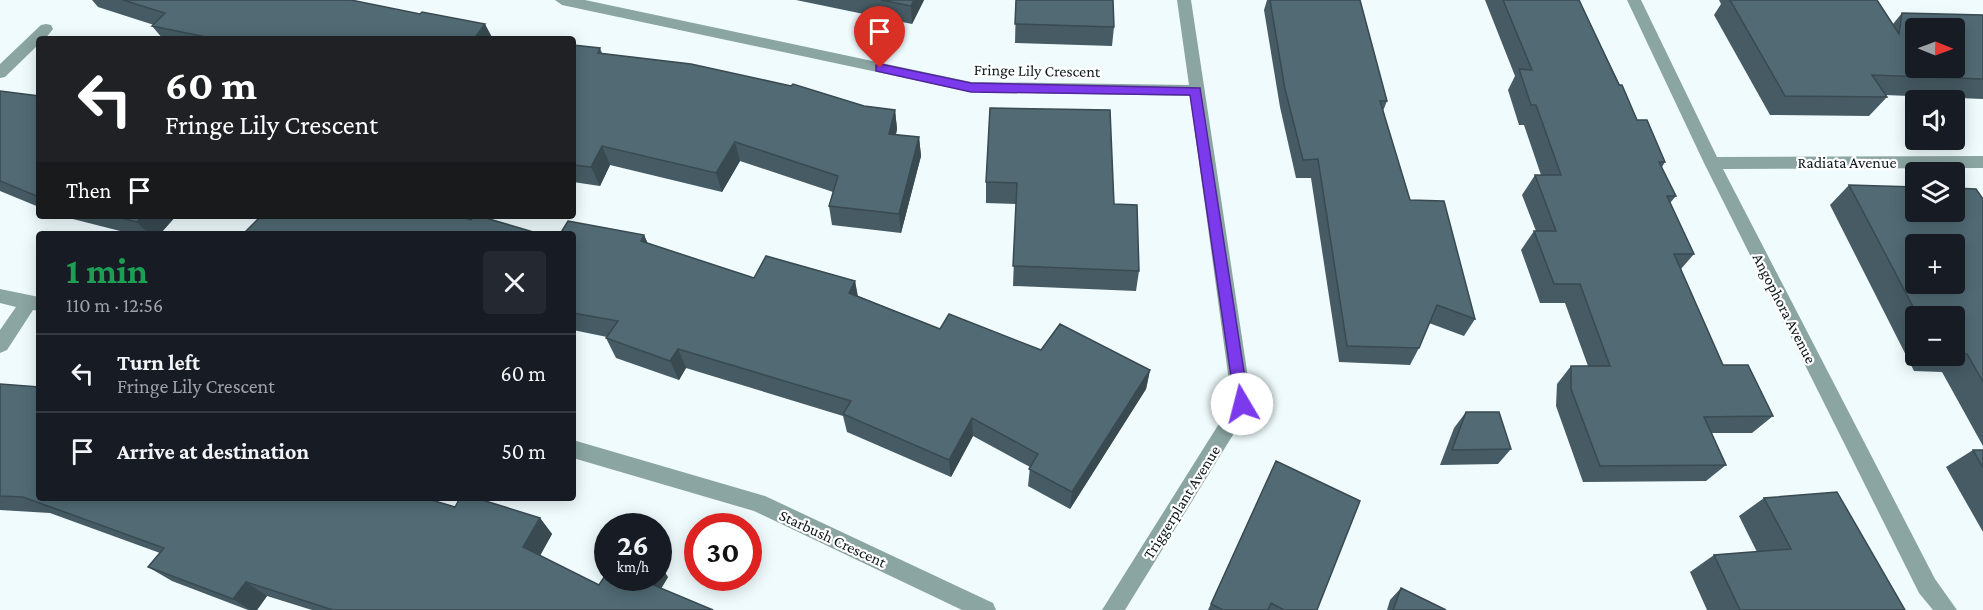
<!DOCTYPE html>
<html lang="en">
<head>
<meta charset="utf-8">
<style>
	body { margin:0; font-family:"Crimson Pro",serif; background:#242831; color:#f1f3f6; height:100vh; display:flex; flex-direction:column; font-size:22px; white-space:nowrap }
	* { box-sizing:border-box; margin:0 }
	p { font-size:20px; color:#9ea1a6 }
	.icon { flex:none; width:33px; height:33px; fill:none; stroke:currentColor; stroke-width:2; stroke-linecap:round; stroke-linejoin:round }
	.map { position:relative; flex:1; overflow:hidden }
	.side { position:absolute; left:36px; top:231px; width:540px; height:270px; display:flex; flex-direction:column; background:#171b24; border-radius:6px; box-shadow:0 3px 15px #0003 }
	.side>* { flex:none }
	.top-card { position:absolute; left:36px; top:36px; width:540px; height:183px; border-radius:6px; box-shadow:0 3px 15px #0003; background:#202124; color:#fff; overflow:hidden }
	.needle { width:39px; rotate:91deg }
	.controls { position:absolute; left:1905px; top:18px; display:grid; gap:12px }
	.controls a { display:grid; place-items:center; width:60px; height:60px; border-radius:6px; background:#171b24; box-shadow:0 3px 15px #0003; font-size:30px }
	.speed { position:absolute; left:594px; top:513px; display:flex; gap:12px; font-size:30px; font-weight:700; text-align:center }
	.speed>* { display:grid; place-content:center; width:78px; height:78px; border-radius:50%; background:#171b24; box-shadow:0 3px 15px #0003; line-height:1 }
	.speed small { font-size:15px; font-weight:400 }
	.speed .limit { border:9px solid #d22; background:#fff; color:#111 }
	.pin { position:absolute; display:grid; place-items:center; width:51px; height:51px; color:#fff; margin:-62px -26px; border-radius:50% 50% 50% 0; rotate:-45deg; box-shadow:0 0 6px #0007 }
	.pin .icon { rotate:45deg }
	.me { position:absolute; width:66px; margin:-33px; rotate:352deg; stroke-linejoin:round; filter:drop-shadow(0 0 4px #0008) }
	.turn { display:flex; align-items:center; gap:21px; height:126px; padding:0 30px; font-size:27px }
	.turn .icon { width:78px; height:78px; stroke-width:2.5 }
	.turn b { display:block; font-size:42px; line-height:51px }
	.then { display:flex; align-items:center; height:57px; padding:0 30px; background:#0003; gap:12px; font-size:22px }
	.round { display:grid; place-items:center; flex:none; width:63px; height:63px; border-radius:6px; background:#242831 }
	.head { display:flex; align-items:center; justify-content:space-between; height:102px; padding:0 30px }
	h1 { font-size:36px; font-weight:700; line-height:45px; color:#1e9e55 }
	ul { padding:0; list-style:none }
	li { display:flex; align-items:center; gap:18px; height:78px; padding:0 30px; border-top:2px solid #363941 }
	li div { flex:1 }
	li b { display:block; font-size:22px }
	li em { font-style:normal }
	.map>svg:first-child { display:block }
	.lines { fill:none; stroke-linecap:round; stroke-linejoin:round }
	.minor { fill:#8ba5a2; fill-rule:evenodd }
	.wall { fill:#465b64; fill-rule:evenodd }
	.shaded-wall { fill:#394a51 }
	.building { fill:#516a74; stroke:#394a51; stroke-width:1.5; fill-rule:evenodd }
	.route { fill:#7c3aed; stroke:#51269a; stroke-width:1.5 }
	.labels { text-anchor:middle; stroke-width:4.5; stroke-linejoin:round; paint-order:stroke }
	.street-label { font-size:16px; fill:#0e191b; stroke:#fff }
</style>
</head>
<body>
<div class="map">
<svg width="1983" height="610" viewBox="0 0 1983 610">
	<rect width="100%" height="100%" fill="#effbfd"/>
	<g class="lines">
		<path class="minor" d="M 555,0 L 585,0 L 971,82 L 1189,85 L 1177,0 L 1191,0 L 1252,404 L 1125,610 L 1102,610 L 1232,403 L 1190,96 L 971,92 L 562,5 Z
			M 1627,0 L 1641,0 L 1717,157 L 1983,156 L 1983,168 L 1723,169 L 1935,579 L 1957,610 L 1933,610 L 1919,593 L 1704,163 Z
			M 46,24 L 51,25 L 53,29 L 45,39 L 39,39 L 39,44 L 5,77 L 0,78 L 0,64 L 41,25 Z
			M 0,289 L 39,297 L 39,311 L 33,310 L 7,350 L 0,353 L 0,330 L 16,307 L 0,303 Z
			M 573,440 L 765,496 L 993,603 L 996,610 L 962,610 L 754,511 L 573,458 Z"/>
	</g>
	<path class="wall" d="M 92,0 L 351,0 L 492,38 L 508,39 L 163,39 L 152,26 L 154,25 L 98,7 Z
		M 796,0 L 924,0 L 912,24 Z
		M 1016,0 L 1114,27 L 1112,46 L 1015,43 Z
		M 1267,0 L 1360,0 L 1387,101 L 1383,111 L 1410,200 L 1475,319 L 1464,336 L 1429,323 L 1419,348 L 1410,365 L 1339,362 L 1311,178 L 1296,178 L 1280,107 L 1264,10 Z
		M 1485,0 L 1579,0 L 1637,120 L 1665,162 L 1662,167 L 1676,196 L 1670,203 L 1694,254 L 1681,269 L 1723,365 L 1773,416 L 1752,433 L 1712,433 L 1726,465 L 1706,481 L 1583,482 L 1556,406 L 1557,384 L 1571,366 L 1588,366 L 1565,303 L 1540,303 L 1521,250 L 1534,231 L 1536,231 L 1522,195 L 1535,175 L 1541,175 L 1524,125 L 1519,125 L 1508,90 L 1515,76 Z
		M 1719,0 L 1877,0 L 1893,24 L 1902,13 L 1983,15 L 1983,99 L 1885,95 L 1887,97 L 1869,116 L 1770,115 L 1714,15 L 1721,4 Z
		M 573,45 L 600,48 L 602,53 L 864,106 L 895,110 L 897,129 L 896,135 L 919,137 L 921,156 L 901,233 L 832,225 L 829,206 L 833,192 L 740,161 L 722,192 L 610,165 L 600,186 L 573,182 Z
		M 0,91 L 39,96 L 39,207 L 0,191 Z
		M 990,108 L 1114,204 L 1139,271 L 1136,291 L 1013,286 L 1016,204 L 986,203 L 986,182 Z
		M 1849,185 L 1983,199 L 1983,446 L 1942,372 L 1914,371 L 1830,205 ZM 1916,316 L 1954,316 L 1954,356 L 1916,356 Z
		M 61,216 L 176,216 L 160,234 L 132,234 Z
		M 573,234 L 644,235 L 648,244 L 754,278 L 855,281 L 858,296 L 940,329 L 1041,350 L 1150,370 L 1146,389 L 1070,509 L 1028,486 L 1030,467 L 973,436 L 951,477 L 847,432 L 843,416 L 686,368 L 679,380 L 616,358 L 606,338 L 607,337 L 573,330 Z
		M 0,384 L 39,498 L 455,507 L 540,518 L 552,534 L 540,556 L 599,585 L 668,577 L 661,589 L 713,610 L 312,610 L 267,596 L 257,610 L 248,610 L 172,581 L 148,567 L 160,553 L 50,513 L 0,510 Z
		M 1466,412 L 1511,449 L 1498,464 L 1440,465 L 1454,428 Z
		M 1973,450 L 1983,450 L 1983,532 L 1946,467 Z
		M 1276,461 L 1317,610 L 1208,610 Z
		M 1764,498 L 1905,610 L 1707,610 L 1690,572 L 1714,555 L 1757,552 L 1739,516 Z
		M 1401,588 L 1446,610 L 1387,610 L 1390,600 Z"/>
	<path class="shaded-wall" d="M 914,0 L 924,0 L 912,24 L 911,6 Z
		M 485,24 L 493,39 L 476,36 Z
		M 895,110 L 897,129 L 891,153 L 889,134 Z
		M 919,137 L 921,156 L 901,233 L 899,214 Z
		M 735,142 L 740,161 L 722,192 L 716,173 Z
		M 602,146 L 610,165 L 600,186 L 591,167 Z
		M 142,216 L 176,216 L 160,234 L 149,234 L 137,222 Z
		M 644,235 L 653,256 L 641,241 Z
		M 855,281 L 858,301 L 849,293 Z
		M 678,349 L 686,368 L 679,380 L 670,361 Z
		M 1150,370 L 1146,389 L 1070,509 L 1072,492 Z
		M 972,418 L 973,436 L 951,477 L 949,460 Z
		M 540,518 L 552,534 L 536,562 L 523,547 Z
		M 659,563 L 668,577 L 656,596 L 646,582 L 649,578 L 658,578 Z
		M 246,582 L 267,596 L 257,610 L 251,610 L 233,599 Z"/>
	<path class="building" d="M 123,0 L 351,0 L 420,14 L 422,12 L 485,24 L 476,36 L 508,39 L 216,39 L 152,26 L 165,13 Z
		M 881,0 L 914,0 L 911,6 Z
		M 1016,0 L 1113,0 L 1114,27 L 1015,24 Z
		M 1270,0 L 1360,0 L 1387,101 L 1380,101 L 1410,200 L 1444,201 L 1475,319 L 1437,305 L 1419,348 L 1347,346 L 1318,159 L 1303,160 L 1285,89 Z
		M 1503,0 L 1579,0 L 1619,85 L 1622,85 L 1637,120 L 1647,120 L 1665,162 L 1659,162 L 1676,196 L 1667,196 L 1694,254 L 1674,254 L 1723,365 L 1748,365 L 1773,416 L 1704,417 L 1726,465 L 1600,466 L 1571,389 L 1571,366 L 1610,366 L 1580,284 L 1554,284 L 1534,231 L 1556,231 L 1535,175 L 1561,175 L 1536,105 L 1531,105 L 1519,69 L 1532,70 Z
		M 1730,0 L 1877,0 L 1899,34 L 1902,13 L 1983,15 L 1983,79 L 1872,75 L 1887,97 L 1785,96 ZM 1916,28 L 1954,28 L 1954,68 L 1916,68 Z
		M 573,45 L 600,48 L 598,53 L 691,64 L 791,86 L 793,84 L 864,106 L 895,110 L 889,134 L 919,137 L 899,214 L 829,206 L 838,176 L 735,142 L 716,173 L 602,146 L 591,167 L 573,165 Z
		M 0,91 L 39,96 L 39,197 L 0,181 Z
		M 990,108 L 1110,110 L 1114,204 L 1137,205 L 1139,271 L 1013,266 L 1017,183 L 986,182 Z
		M 1849,185 L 1916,187 L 1916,212 L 1954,212 L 1954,188 L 1976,189 L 1983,199 L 1983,382 L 1967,354 L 1954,353 L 1954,316 L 1918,316 ZM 1916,244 L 1954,244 L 1954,284 L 1916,284 Z
		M 113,216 L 142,216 L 137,222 Z
		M 261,216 L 458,216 L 471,220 L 474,216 L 479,216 L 540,234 L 248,234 L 244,233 Z
		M 568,221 L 644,235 L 641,241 L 754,278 L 766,256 L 855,281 L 849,293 L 940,329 L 949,314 L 1041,350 L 1060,324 L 1150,370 L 1072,492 L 1029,469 L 1038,454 L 972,418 L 949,460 L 843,414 L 851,401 L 678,349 L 670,361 L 606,338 L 618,321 L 573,313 L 573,234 L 560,234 Z
		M 0,384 L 39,387 L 39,498 L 425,498 L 455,507 L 460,498 L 476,498 L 540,518 L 523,547 L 599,585 L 608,571 L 608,578 L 649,578 L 646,582 L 713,610 L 333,610 L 246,582 L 233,599 L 148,567 L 164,548 L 23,497 L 0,496 Z
		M 1466,412 L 1499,412 L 1511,449 L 1452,450 Z
		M 1973,450 L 1983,450 L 1983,468 Z
		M 1276,461 L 1360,501 L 1317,610 L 1284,610 L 1271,603 L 1268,610 L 1223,610 L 1211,604 Z
		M 1837,492 L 1905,610 L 1740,610 L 1714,555 L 1791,549 L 1764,498 Z
		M 1401,588 L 1446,610 L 1393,610 Z"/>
	<path class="route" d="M 880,64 L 971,83 L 1200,88 L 1249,404 L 1247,409 L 1242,411 L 1237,409 L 1235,404 L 1190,95 L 971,92 L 876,71 L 876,65 Z"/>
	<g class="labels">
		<g class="street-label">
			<text transform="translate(1037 70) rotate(1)" y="6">Fringe Lily Crescent</text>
			<text x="1847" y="168">Radiata Avenue</text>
			<text transform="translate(1785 308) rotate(63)" y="6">Angophora Avenue</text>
			<text transform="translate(1181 502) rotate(-58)" y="6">Triggerplant Avenue</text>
			<text transform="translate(833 538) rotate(25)" y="6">Starbush Crescent</text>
		</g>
	</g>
</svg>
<div class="controls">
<a><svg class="needle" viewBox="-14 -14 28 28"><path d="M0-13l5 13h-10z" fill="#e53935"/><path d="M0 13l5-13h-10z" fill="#9ea1a6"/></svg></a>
<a><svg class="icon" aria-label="sound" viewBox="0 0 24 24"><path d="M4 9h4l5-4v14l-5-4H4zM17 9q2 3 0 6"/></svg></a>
<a><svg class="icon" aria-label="layers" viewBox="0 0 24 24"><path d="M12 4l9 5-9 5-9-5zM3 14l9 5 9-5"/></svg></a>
<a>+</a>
<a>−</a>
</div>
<div class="speed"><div>26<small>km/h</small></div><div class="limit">30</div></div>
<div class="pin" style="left:880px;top:68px;background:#d93025"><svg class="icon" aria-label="arrive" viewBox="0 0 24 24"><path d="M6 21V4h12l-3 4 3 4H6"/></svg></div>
<svg class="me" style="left:1242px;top:404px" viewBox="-20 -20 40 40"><circle r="19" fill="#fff"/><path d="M0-13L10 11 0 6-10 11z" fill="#7c3aed"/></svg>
<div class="top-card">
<div class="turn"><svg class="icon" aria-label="left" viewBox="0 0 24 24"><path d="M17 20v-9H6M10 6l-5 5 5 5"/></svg><div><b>60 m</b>Fringe Lily Crescent</div></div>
<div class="then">Then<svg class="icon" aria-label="arrive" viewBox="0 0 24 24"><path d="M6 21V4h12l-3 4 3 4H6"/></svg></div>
</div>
<section class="side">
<div class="head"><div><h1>1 min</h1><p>110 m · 12:56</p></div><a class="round"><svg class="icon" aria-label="close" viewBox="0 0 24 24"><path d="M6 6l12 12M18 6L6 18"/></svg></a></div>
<ul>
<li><svg class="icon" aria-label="left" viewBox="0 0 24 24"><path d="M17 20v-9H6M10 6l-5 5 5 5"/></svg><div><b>Turn left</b><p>Fringe Lily Crescent</p></div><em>60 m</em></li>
<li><svg class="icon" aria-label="arrive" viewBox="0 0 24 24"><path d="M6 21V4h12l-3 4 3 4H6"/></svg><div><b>Arrive at destination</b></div><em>50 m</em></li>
</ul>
</section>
</div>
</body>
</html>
